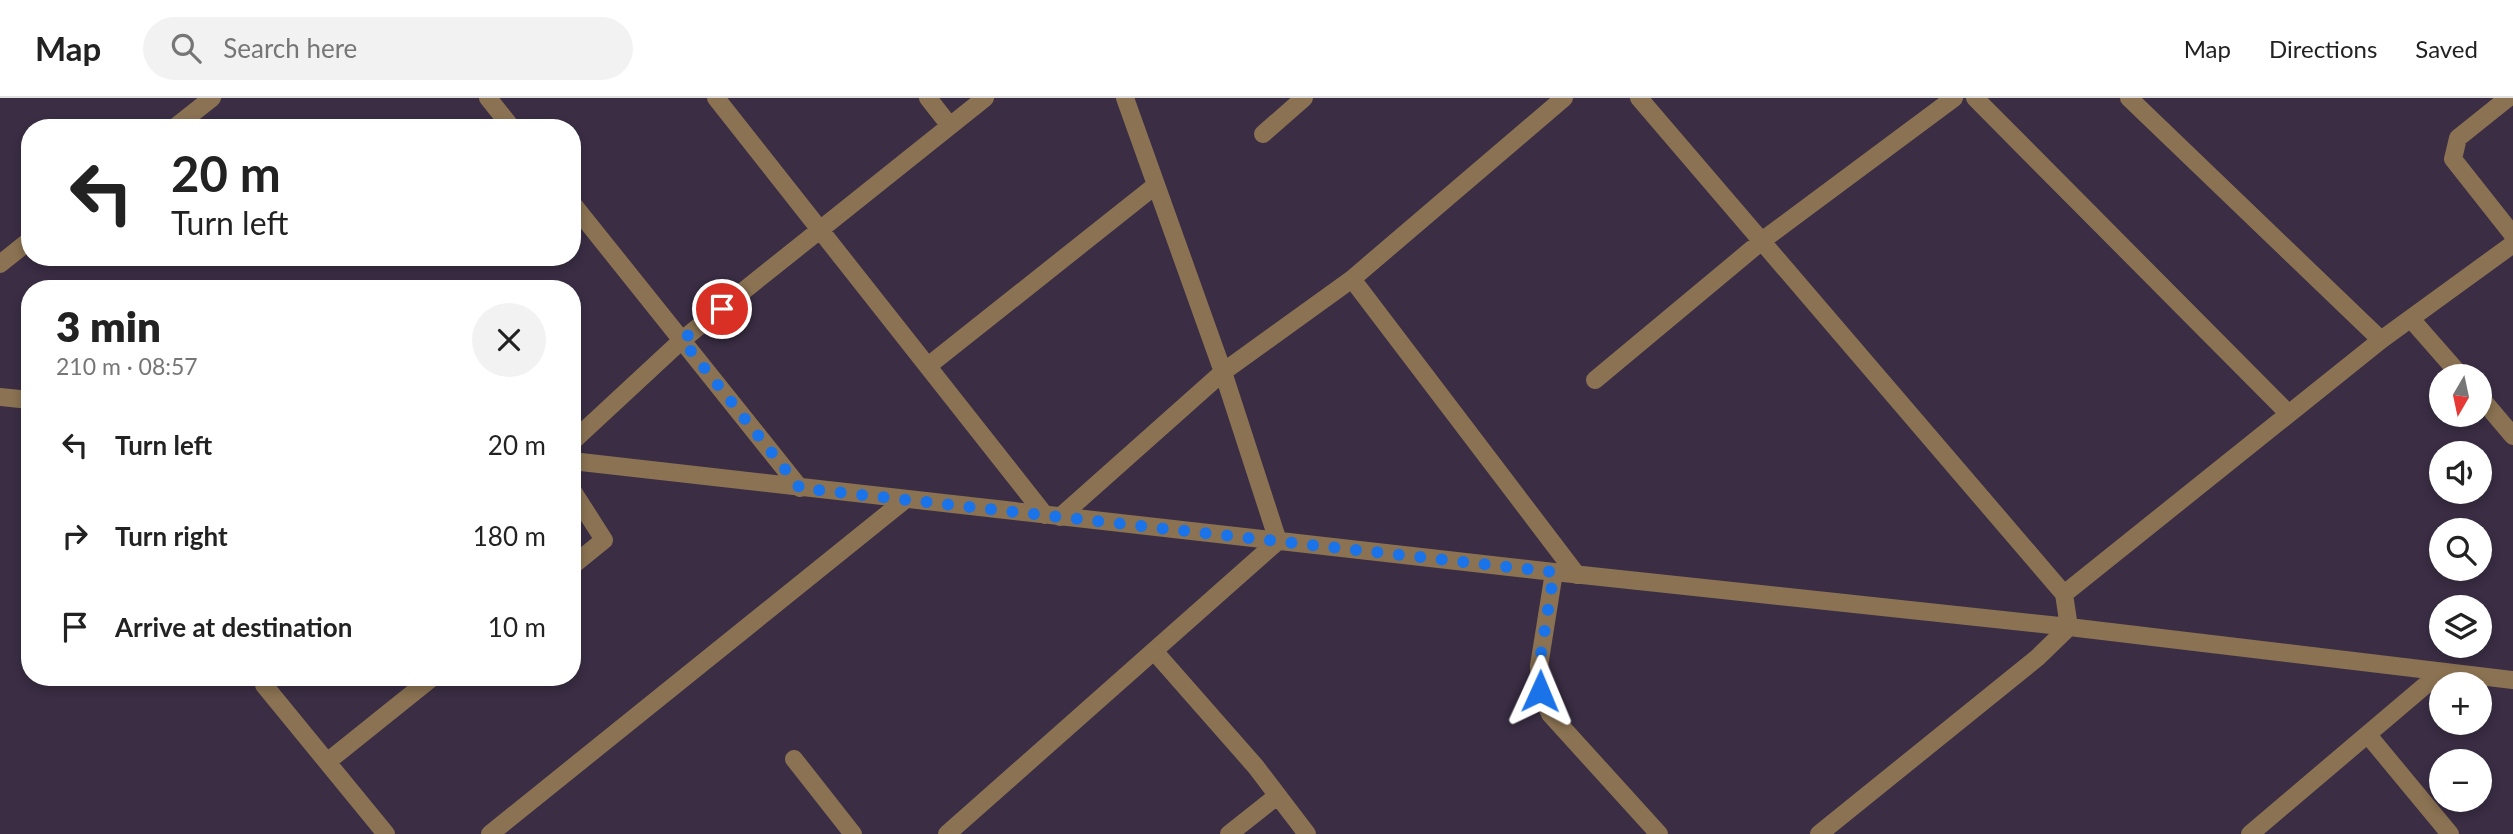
<!DOCTYPE html>
<html lang="en">
<head>
<meta charset="utf-8">
<style>
	body { margin:0; font-family:Lato,sans-serif; background:#f2f2f2; color:#222; height:100vh; display:flex; flex-direction:column; font-size:26px; white-space:nowrap }
	* { box-sizing:border-box; margin:0 }
	p { font-size:23px; color:#767676 }
	.icon { flex:none; width:38px; height:38px; fill:none; stroke:currentColor; stroke-width:2; stroke-linecap:round; stroke-linejoin:round }
	.map { position:relative; flex:1; overflow:hidden }
	.sheet { position:absolute; left:21px; top:182px; width:560px; height:406px; display:flex; flex-direction:column; background:#fff; border-radius:28px; box-shadow:0 4px 10px #0003 }
	.sheet>* { flex:none }
	.guide { position:absolute; left:21px; top:21px; width:560px; height:147px; border-radius:28px; box-shadow:0 4px 10px #0003; background:#fff; color:#222; overflow:hidden }
	.needle { width:46px; rotate:189deg }
	.controls { position:absolute; left:2429px; top:266px; display:grid; gap:14px }
	.controls a { display:grid; place-items:center; width:63px; height:63px; border-radius:50%; background:#fff; box-shadow:0 4px 10px #0003; font-size:35px }
	.pin { position:absolute; display:grid; place-items:center; width:60px; height:60px; color:#fff; margin:-30px; border:4px solid #fff; border-radius:50%; box-shadow:0 2px 7px #0007 }
	.me { position:absolute; width:77px; margin:-38px; rotate:1deg; stroke-linejoin:round; filter:drop-shadow(0 0 5px #0008) }
	.turn { display:flex; align-items:center; gap:24px; height:147px; padding:0 35px; font-size:32px }
	.turn .icon { width:91px; height:91px; stroke-width:2.5 }
	.turn b { display:block; font-size:49px; line-height:60px }
	.round { display:grid; place-items:center; flex:none; width:74px; height:74px; border-radius:37px; background:#f2f2f2 }
	.overview { display:flex; align-items:center; justify-content:space-between; height:119px; padding:0 35px }
	h1 { font-size:42px; font-weight:800; line-height:52px }
	ul { padding:0; list-style:none }
	li { display:flex; align-items:center; gap:21px; height:91px; padding:0 35px }
	li div { flex:1 }
	li b { display:block; font-size:26px }
	li em { font-style:normal }
	header { display:flex; align-items:center; gap:42px; box-sizing:border-box; height:98px; padding:0 35px; background:#fff; border-bottom:2px solid #e0e0e0 }
	header strong { font-size:33px }
	nav { display:flex; gap:38px; margin-inline-start:auto; font-size:24px }
	.search { width:490px; height:63px; background:#f2f2f2; display:flex; align-items:center; gap:18px; box-sizing:border-box; padding:0 24px; border-radius:38px; color:#767676; font-size:26px }
	.map>svg:first-child { display:block }
	.lines { fill:none; stroke-linecap:round; stroke-linejoin:round }
	.minor { stroke:#8a7252; stroke-width:18 }
	.route { stroke:#1a73e8; stroke-width:12; stroke-dasharray:0 21.6 }
</style>
</head>
<body>
<header>
<strong>Map</strong>
<div class="search"><svg class="icon" aria-label="search" viewBox="0 0 24 24"><circle cx="10" cy="10" r="6"/><path d="M15 15l6 6"/></svg>Search here</div>
<nav><a>Map</a><a>Directions</a><a>Saved</a></nav>
</header>
<div class="map">
<svg width="2513" height="736" viewBox="0 0 2513 736">
	<rect width="100%" height="100%" fill="#3a2d44"/>
	<g class="lines">
		<path class="minor" d="M 488,0 L 512,30
			M 716,0 L 1045,417
			M 928,0 L 950,28
			M 1639,0 L 2064,496 L 2069,529 L 2037,560 L 1819,736
			M 1975,0 L 2288,315
			M 2129,0 L 2381,242
			M 2508,0 L 2458,40 L 2453,61 L 2513,137
			M 174,30 L 212,0
			M 1263,36 L 1304,0
			M 572,105 L 800,390
			M 0,166 L 30,142
			M 1352,181 L 1577,477
			M 2411,221 L 2461,278
			M 928,268 L 1156,87
			M 1595,282 L 1763,142 L 1954,0
			M 0,299 L 30,302
			M 2480,299 L 2513,338
			M 572,344 L 682,242 L 985,0
			M 572,363 L 1554,474 L 2069,529 L 2513,582
			M 572,392 L 604,442 L 572,468
			M 1060,419 L 1223,274 L 1352,181 L 1564,0
			M 1554,474 L 1539,568 L 1540,593 L 1550,616 L 1659,736
			M 2064,496 L 2381,242 L 2513,146
			M 1154,553 L 1256,669 L 1307,736
			M 264,587 L 386,736
			M 2368,637 L 2450,736
			M 794,661 L 853,736
			M 327,664 L 433,579
			M 490,736 L 906,401
			M 947,736 L 1278,443 L 1223,274 L 1125,0
			M 1229,736 L 1277,698
			M 2250,736 L 2441,574"/>
	</g>
	<g class="lines">
		<path class="route" d="M 722,211 L 682,242 L 800,390 L 1554,474 L 1539,568 L 1540,593"/>
	</g>
</svg>
<div class="controls">
<a><svg class="needle" viewBox="-14 -14 28 28"><path d="M0-13l5 13h-10z" fill="#e53935"/><path d="M0 13l5-13h-10z" fill="#767676"/></svg></a>
<a><svg class="icon" aria-label="sound" viewBox="0 0 24 24"><path d="M4 9h4l5-4v14l-5-4H4zM17 9q2 3 0 6"/></svg></a>
<a><svg class="icon" aria-label="search" viewBox="0 0 24 24"><circle cx="10" cy="10" r="6"/><path d="M15 15l6 6"/></svg></a>
<a><svg class="icon" aria-label="layers" viewBox="0 0 24 24"><path d="M12 4l9 5-9 5-9-5zM3 14l9 5 9-5"/></svg></a>
<a>+</a>
<a>−</a>
</div>
<div class="pin" style="left:722px;top:211px;background:#d93025"><svg class="icon" aria-label="arrive" viewBox="0 0 24 24"><path d="M6 21V4h12l-3 4 3 4H6"/></svg></div>
<svg class="me" style="left:1540px;top:593px" viewBox="-20 -20 40 40"><path d="M0-17L14 15 0 8-14 15z" fill="#1a73e8" stroke="#fff" stroke-width="4"/></svg>
<div class="guide">
<div class="turn"><svg class="icon" aria-label="left" viewBox="0 0 24 24"><path d="M17 20v-9H6M10 6l-5 5 5 5"/></svg><div><b>20 m</b>Turn left</div></div>
</div>
<section class="sheet">
<div class="overview"><div><h1>3 min</h1><p>210 m · 08:57</p></div><a class="round"><svg class="icon" aria-label="close" viewBox="0 0 24 24"><path d="M6 6l12 12M18 6L6 18"/></svg></a></div>
<ul>
<li><svg class="icon" aria-label="left" viewBox="0 0 24 24"><path d="M17 20v-9H6M10 6l-5 5 5 5"/></svg><div><b>Turn left</b></div><em>20 m</em></li>
<li><svg class="icon" aria-label="right" viewBox="0 0 24 24"><path d="M7 20v-9h11M14 6l5 5-5 5"/></svg><div><b>Turn right</b></div><em>180 m</em></li>
<li><svg class="icon" aria-label="arrive" viewBox="0 0 24 24"><path d="M6 21V4h12l-3 4 3 4H6"/></svg><div><b>Arrive at destination</b></div><em>10 m</em></li>
</ul>
</section>
</div>
</body>
</html>
